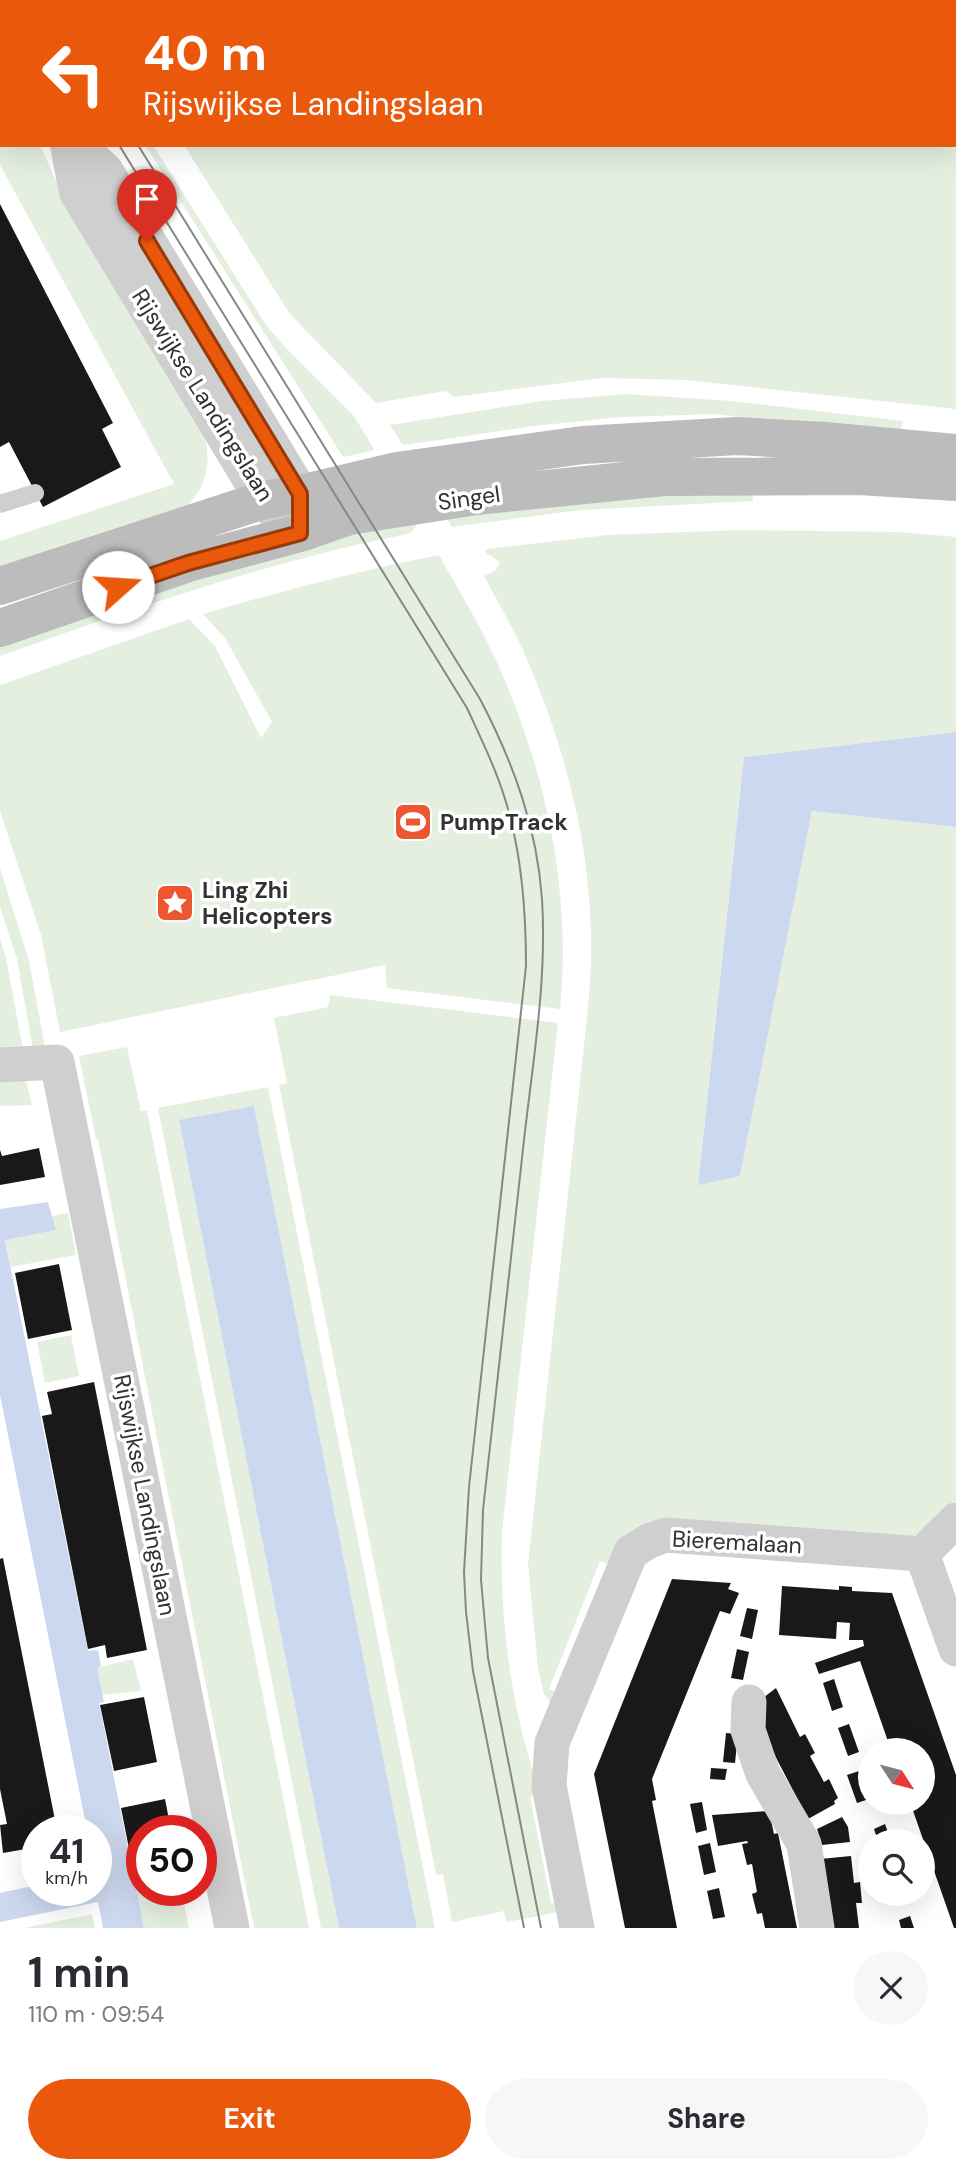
<!DOCTYPE html>
<html lang="en">
<head>
<meta charset="utf-8">
<style>
	body { margin:0; font-family:"DM Sans",sans-serif; background:#f7f7f7; color:#2b2b33; height:100vh; display:flex; flex-direction:column; font-size:26px; white-space:nowrap }
	* { box-sizing:border-box; margin:0 }
	p { font-size:23px; color:#7c7c81 }
	.icon { flex:none; width:38px; height:38px; fill:none; stroke:currentColor; stroke-width:2; stroke-linecap:round; stroke-linejoin:round }
	.map { position:relative; height:1928px; overflow:hidden }
	.sheet { display:flex; flex-direction:column; background:#fff; flex:1 }
	.sheet>* { flex:none }
	.guide { position:absolute; left:0px; top:0px; width:957px; height:147px; box-shadow:0 7px 28px #0002; background:#ea580c; color:#fff; overflow:hidden }
	.needle { width:46px; rotate:126deg }
	.fabs { position:absolute; left:858px; top:1738px; display:grid; gap:14px }
	.fabs a { display:grid; place-items:center; width:77px; height:77px; border-radius:50%; background:#fff; box-shadow:0 7px 28px #0002; font-size:35px }
	.speed { position:absolute; left:21px; top:1815px; display:flex; gap:14px; font-size:35px; font-weight:700; text-align:center }
	.speed>* { display:grid; place-content:center; width:91px; height:91px; border-radius:50%; background:#fff; box-shadow:0 7px 28px #0002; line-height:1 }
	.speed small { font-size:18px; font-weight:400 }
	.speed .limit { border:10px solid #d22; background:#fff; color:#111 }
	.pin { position:absolute; display:grid; place-items:center; width:60px; height:60px; color:#fff; margin:-72px -30px; border-radius:50% 50% 50% 0; rotate:-45deg; box-shadow:0 0 7px #0007 }
	.pin .icon { rotate:45deg }
	.me { position:absolute; width:77px; margin:-38px; rotate:71deg; stroke-linejoin:round; filter:drop-shadow(0 0 5px #0008) }
	.turn { display:flex; align-items:center; gap:24px; height:147px; padding:0 28px; font-size:32px }
	.turn .icon { width:91px; height:91px; stroke-width:2.5 }
	.turn b { display:block; font-size:49px; line-height:60px }
	.round { display:grid; place-items:center; flex:none; width:74px; height:74px; border-radius:37px; background:#f7f7f7 }
	.summary { display:flex; align-items:center; justify-content:space-between; height:119px; padding:0 28px }
	h1 { font-size:42px; font-weight:700; line-height:52px }
	.button { display:flex; gap:14px; margin-top:auto; padding:14px 28px }
	.button a { flex:1; height:80px; border-radius:42px; background:#ea580c; color:#fff; font-size:28px; font-weight:700; line-height:80px; text-align:center }
	.button a+a { background:#f7f7f7; color:#2b2b33 }
	.map>svg:first-child { display:block }
	.green { fill:#e4efe0 }
	.water { fill:#ccd8ef }
	.building { fill:#191919 }
	.lines { fill:none; stroke-linecap:round; stroke-linejoin:round }
	.service { stroke:#cfcfcf; stroke-width:18 }
	.minor { stroke:#cfcfcf; stroke-width:35 }
	.tertiary { stroke:#cfcfcf; stroke-width:38 }
	.secondary { stroke:#bcbcbc; stroke-width:38 }
	.tram { stroke:#878787; stroke-width:2 }
	.route-casing { stroke:#983908; stroke-width:18 }
	.route { stroke:#ea580c; stroke-width:12 }
	.labels { text-anchor:middle; stroke-width:7; stroke-linejoin:round; paint-order:stroke }
	.street-label { font-size:23px; fill:#323232; stroke:#fff }
	.poi-label { font-size:23px; font-weight:bold; fill:#323232; stroke:#fff; text-anchor:start }
</style>
</head>
<body>
<div class="map">
<svg width="956" height="1928" viewBox="0 0 956 1928">
	<rect width="100%" height="100%" fill="#fff"/>
	<path class="green" d="M 95,0 L 498,0 L 512,2 L 96,2 Z
		M 616,0 L 956,0 L 956,55 L 956,2 Z
		M 0,42 L 2,145 L 40,145 L 59,187 L 202,429 C 213,459 208,487 184,509 L 0,578 L 0,541 L 174,484 L 0,165 Z
		M 956,69 L 956,409 L 686,380 L 603,378 L 454,397 L 446,391 L 376,403 L 289,313 L 184,145 L 956,145 Z
		M 145,145 L 153,145 L 266,325 L 285,347 L 354,416 L 374,449 L 372,451 L 343,457 Z
		M 626,394 L 731,401 L 903,421 L 899,440 L 717,414 L 621,417 L 534,426 L 405,445 L 402,444 L 390,425 L 542,401 Z
		M 738,483 L 753,497 L 753,501 L 581,510 L 452,527 L 441,509 Z
		M 417,524 L 412,532 L 407,534 C 268,562 134,608 0,656 L 0,637 L 288,541 Z
		M 740,530 L 897,532 L 956,537 L 956,732 L 744,757 L 698,1184 L 740,1176 L 812,811 L 956,827 L 956,1501 L 923,1533 L 900,1540 L 650,1523 L 623,1536 L 610,1564 L 600,1561 L 549,1689 L 558,1693 L 553,1706 L 544,1694 L 538,1668 L 528,1564 L 586,1027 C 588,1004 591,981 591,958 C 593,853 567,752 526,657 C 514,629 498,603 484,576 L 496,570 L 500,562 L 485,552 L 487,549 L 608,535 Z
		M 439,555 C 458,589 479,623 495,658 C 545,767 572,889 560,1009 L 387,988 L 385,965 L 60,1032 L 41,935 L 0,811 L 0,685 L 189,619 L 215,646 L 261,738 L 272,722 L 225,638 L 203,614 C 281,591 359,571 439,555 Z
		M 0,868 L 29,961 L 45,1047 L 33,1049 L 17,959 L 0,907 Z
		M 0,938 L 6,958 L 23,1049 L 0,1050 Z
		M 330,995 L 558,1023 L 502,1531 C 499,1616 511,1714 541,1794 L 530,1797 L 551,1903 L 562,1902 L 565,1911 L 506,1922 L 504,1911 L 452,1922 L 443,1874 L 436,1875 L 279,1085 L 287,1083 L 274,1018 L 328,1007 Z
		M 127,1047 L 141,1111 L 147,1111 L 309,1928 L 254,1928 L 98,1139 L 96,1139 L 79,1056 Z
		M 26,1080 L 32,1105 L 0,1106 L 0,1081 Z
		M 268,1087 L 435,1928 L 417,1928 L 254,1106 L 179,1121 L 339,1928 L 321,1928 L 158,1108 Z
		M 68,1213 L 76,1255 L 11,1267 L 5,1239 L 55,1230 L 52,1216 Z
		M 71,1335 L 79,1376 L 45,1383 L 37,1342 Z
		M 133,1659 L 141,1691 L 103,1695 L 96,1668 Z
		M 142,1879 L 142,1890 L 181,1890 L 189,1928 L 144,1928 L 134,1880 Z
		M 92,1914 L 95,1928 L 24,1928 Z"/>
	<path class="water" d="M 956,732 L 956,827 L 812,811 L 740,1176 L 698,1185 L 744,757 Z
		M 254,1106 L 417,1928 L 339,1928 L 179,1120 Z
		M 48,1202 L 56,1230 L 5,1240 L 88,1651 L 98,1650 L 101,1666 L 97,1668 L 104,1702 L 99,1703 L 144,1928 L 103,1928 L 98,1902 L 0,1922 L 0,1893 L 37,1885 L 37,1890 L 96,1890 L 96,1830 L 87,1830 L 0,1395 L 0,1209 Z"/>
	<path class="building" d="M 0,204 L 113,423 L 102,429 L 121,467 L 43,507 L 9,442 L 0,447 Z
		M 39,1148 L 45,1177 L 0,1185 L 0,1150 L 2,1156 Z
		M 59,1264 L 72,1330 L 28,1339 L 15,1273 Z
		M 94,1382 L 147,1650 L 107,1658 L 105,1645 L 88,1649 L 42,1416 L 52,1414 L 47,1392 Z
		M 3,1558 L 57,1830 L 37,1830 L 37,1847 L 3,1853 L 0,1825 L 7,1824 L 0,1789 L 0,1559 Z
		M 672,1579 L 731,1583 L 728,1589 L 739,1593 L 730,1614 L 720,1611 L 652,1779 L 656,1800 L 652,1801 L 677,1928 L 625,1928 L 594,1774 Z
		M 782,1586 L 839,1590 L 839,1586 L 852,1587 L 852,1591 L 892,1593 L 956,1775 L 956,1928 L 954,1928 L 911,1805 L 922,1802 L 922,1750 L 891,1750 L 860,1661 L 819,1674 L 815,1663 L 864,1646 L 863,1640 L 849,1640 L 850,1623 L 837,1622 L 836,1639 L 779,1635 Z
		M 747,1608 L 758,1610 L 752,1639 L 740,1636 Z
		M 737,1649 L 749,1652 L 743,1680 L 731,1678 Z
		M 834,1679 L 843,1707 L 832,1711 L 823,1683 Z
		M 776,1688 L 800,1737 L 805,1734 L 815,1753 L 810,1756 L 824,1782 L 829,1779 L 838,1798 L 834,1801 L 835,1804 L 808,1819 L 760,1727 L 754,1705 Z
		M 144,1697 L 157,1762 L 114,1771 L 100,1705 Z
		M 849,1724 L 859,1752 L 848,1756 L 838,1728 Z
		M 726,1733 L 738,1734 L 735,1763 L 723,1762 Z
		M 711,1768 L 727,1769 L 725,1780 L 710,1779 Z
		M 859,1771 L 869,1799 L 857,1803 L 847,1775 Z
		M 165,1799 L 171,1830 L 142,1830 L 142,1872 L 134,1874 L 121,1808 Z
		M 702,1802 L 707,1830 L 696,1833 L 690,1804 Z
		M 769,1811 L 774,1834 L 778,1833 L 797,1928 L 765,1928 L 762,1913 L 757,1914 L 752,1894 L 757,1892 L 752,1864 L 747,1865 L 742,1844 L 748,1843 L 747,1841 L 718,1846 L 712,1815 Z
		M 842,1817 L 848,1827 L 850,1842 L 822,1845 L 817,1829 Z
		M 885,1824 L 891,1841 L 878,1841 L 874,1829 Z
		M 710,1843 L 716,1872 L 704,1875 L 698,1846 Z
		M 851,1856 L 854,1883 L 860,1882 L 862,1903 L 856,1903 L 859,1928 L 827,1928 L 820,1859 Z
		M 719,1888 L 725,1917 L 713,1919 L 707,1891 Z
		M 910,1916 L 914,1928 L 901,1928 L 899,1920 Z"/>
	<g class="lines">
		<path class="service" d="M 0,504 L 35,493"/>
		<path class="minor" d="M 0,1065 L 57,1062 L 232,1928
			M 922,1554 L 956,1649
			M 749,1702 L 748,1730 L 763,1774 L 804,1844 L 817,1928
			M 577,1928 L 549,1786 L 552,1743 L 631,1552 L 649,1541 L 666,1535 L 922,1554 L 956,1520"/>
		<path class="tertiary" d="M 0,17 L 2,20
			M 69,145 L 78,192 L 264,500 L 287,522
			M 77,145 L 105,172 L 300,494 L 300,527"/>
		<path class="secondary" d="M 0,586 L 264,500 L 300,494 L 397,471 L 583,445 L 737,436 L 825,441 L 956,453
			M 0,628 L 188,563 L 300,533 L 349,516 L 476,496 L 664,477 L 859,476 L 956,482"/>
		<path class="tram" d="M 29,0 L 30,2
			M 47,0 L 48,2
			M 119,145 L 467,708 C 483,743 501,779 510,817 C 523,866 526,916 526,966 L 469,1487 L 464,1572 L 466,1612 L 473,1671 L 524,1928
			M 138,145 L 480,699 C 513,762 537,827 542,899 C 547,976 534,1055 525,1131 C 512,1258 497,1384 483,1510 L 481,1580 L 488,1658 L 541,1928"/>
	</g>
	<g class="lines">
		<defs>
			<path id="route" d="M 118,587 L 188,563 L 300,533 L 300,494 L 147,241"/>
		</defs>
		<use href="#route" class="route-casing"/>
		<use href="#route" class="route"/>
	</g>
	<defs>
		<symbol id="stadium-square" viewBox="-11 -11 22 22"><rect x="-9" y="-9" width="18" height="18" rx="4" fill="#ec5630" stroke="#fff"/><path d="M0-5a6.5 5 0 1 0 0 10a6.5 5 0 1 0 0-10ZM-3.5-1.8h7v3.6h-7Z" fill="#fff"/></symbol>
		<symbol id="sight-square" viewBox="-11 -11 22 22"><rect x="-9" y="-9" width="18" height="18" rx="4" fill="#ec5630" stroke="#fff"/><path d="M0-6L1.8-2.2L6-1.7L2.9 1.2L3.7 5.4L0 3.3L-3.7 5.4L-2.9 1.2L-6-1.7L-1.8-2.2Z" fill="#fff"/></symbol>
	</defs>
	<g fill-rule="evenodd">
		<use href="#stadium-square" x="391" y="800" width="44" height="44"/>
		<use href="#sight-square" x="153" y="881" width="44" height="44"/>
	</g>
	<g class="labels">
		<g class="street-label">
			<text transform="translate(203 395) rotate(58)" y="8">Rijswijkse Landingslaan</text>
			<text transform="translate(469 498) rotate(-8)" y="8">Singel</text>
			<text transform="translate(145 1495) rotate(79)" y="8">Rijswijkse Landingslaan</text>
			<text transform="translate(737 1542) rotate(3)" y="8">Bieremalaan</text>
		</g>
		<g class="poi-label">
			<text x="440" y="830">PumpTrack</text>
			<text x="202" y="898">Ling Zhi<tspan x="202" dy="26">Helicopters</tspan></text>
		</g>
	</g>
</svg>
<div class="fabs">
<a><svg class="needle" viewBox="-14 -14 28 28"><path d="M0-13l5 13h-10z" fill="#e53935"/><path d="M0 13l5-13h-10z" fill="#7c7c81"/></svg></a>
<a><svg class="icon" aria-label="search" viewBox="0 0 24 24"><circle cx="10" cy="10" r="6"/><path d="M15 15l6 6"/></svg></a>
</div>
<div class="speed"><div>41<small>km/h</small></div><div class="limit">50</div></div>
<div class="pin" style="left:147px;top:241px;background:#d93025"><svg class="icon" aria-label="arrive" viewBox="0 0 24 24"><path d="M6 21V4h12l-3 4 3 4H6"/></svg></div>
<svg class="me" style="left:118px;top:587px" viewBox="-20 -20 40 40"><circle r="19" fill="#fff"/><path d="M0-13L10 11 0 6-10 11z" fill="#ea580c"/></svg>
<div class="guide">
<div class="turn"><svg class="icon" aria-label="left" viewBox="0 0 24 24"><path d="M17 20v-9H6M10 6l-5 5 5 5"/></svg><div><b>40 m</b>Rijswijkse Landingslaan</div></div>
</div>
</div>
<section class="sheet">
<div class="summary"><div><h1>1 min</h1><p>110 m · 09:54</p></div><a class="round"><svg class="icon" aria-label="close" viewBox="0 0 24 24"><path d="M6 6l12 12M18 6L6 18"/></svg></a></div>
<div class="button"><a>Exit</a><a>Share</a></div>
</section>
</body>
</html>
